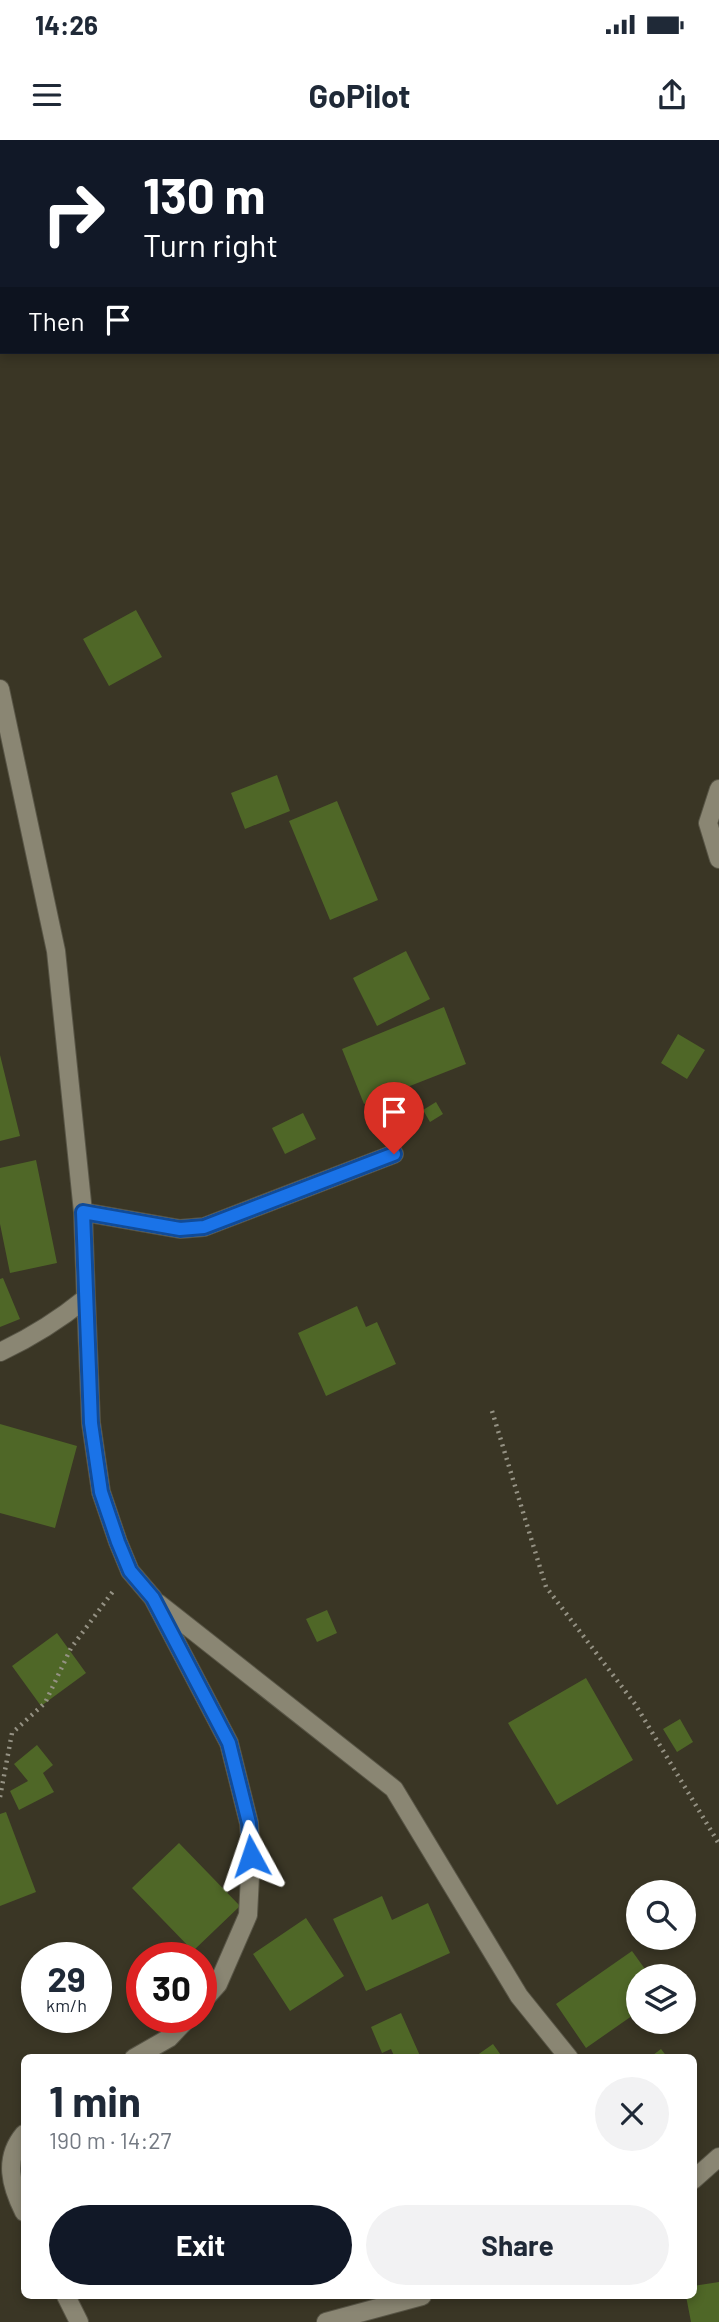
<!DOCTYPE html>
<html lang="en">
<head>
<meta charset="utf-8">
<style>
	body { margin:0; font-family:Barlow,sans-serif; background:#f2f2f3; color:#1f2937; height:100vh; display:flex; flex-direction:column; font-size:26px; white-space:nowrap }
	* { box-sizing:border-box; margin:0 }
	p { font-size:23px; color:#747a83 }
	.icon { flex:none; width:38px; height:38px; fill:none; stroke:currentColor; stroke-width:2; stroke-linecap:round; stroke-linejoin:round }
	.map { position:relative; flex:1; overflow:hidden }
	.side { position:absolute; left:21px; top:1914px; width:676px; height:245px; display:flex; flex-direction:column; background:#fff; border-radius:10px; box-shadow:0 4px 10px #0003 }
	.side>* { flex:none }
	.hud { position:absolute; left:0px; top:0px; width:719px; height:214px; box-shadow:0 4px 10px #0003; background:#111827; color:#fff; overflow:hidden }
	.tools { position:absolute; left:626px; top:1740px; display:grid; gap:14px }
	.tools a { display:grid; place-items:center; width:70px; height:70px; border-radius:50%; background:#fff; box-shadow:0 4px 10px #0003; font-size:35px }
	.speed { position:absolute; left:21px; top:1802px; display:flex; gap:14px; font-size:35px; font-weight:700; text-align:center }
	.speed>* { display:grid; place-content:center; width:91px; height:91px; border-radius:50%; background:#fff; box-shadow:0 4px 10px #0003; line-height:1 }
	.speed small { font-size:18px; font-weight:400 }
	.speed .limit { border:10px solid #d22; background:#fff; color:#111 }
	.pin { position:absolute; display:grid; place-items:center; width:60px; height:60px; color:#fff; margin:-72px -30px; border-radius:50% 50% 50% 0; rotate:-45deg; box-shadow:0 0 7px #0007 }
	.pin .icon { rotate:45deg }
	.me { position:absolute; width:77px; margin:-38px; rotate:355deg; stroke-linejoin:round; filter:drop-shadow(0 0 5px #0008) }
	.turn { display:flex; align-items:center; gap:24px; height:147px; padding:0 28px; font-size:32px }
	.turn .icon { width:91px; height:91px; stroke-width:2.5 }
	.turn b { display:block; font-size:49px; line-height:60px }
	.then { display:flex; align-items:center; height:66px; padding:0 28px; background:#0003; gap:14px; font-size:26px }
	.round { display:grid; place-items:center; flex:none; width:74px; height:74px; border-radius:37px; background:#f2f2f3 }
	.headline { display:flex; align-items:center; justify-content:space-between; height:119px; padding:0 28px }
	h1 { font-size:42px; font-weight:700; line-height:52px }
	.action { display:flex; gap:14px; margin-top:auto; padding:14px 28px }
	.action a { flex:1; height:80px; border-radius:42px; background:#111827; color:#fff; font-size:28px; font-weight:700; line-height:80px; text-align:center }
	.action a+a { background:#f2f2f3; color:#1f2937 }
	.status { display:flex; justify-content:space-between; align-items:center; height:49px; padding:0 35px; background:#fff; direction:ltr }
	.status svg { height:19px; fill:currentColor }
	header { display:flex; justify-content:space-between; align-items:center; height:91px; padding:0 28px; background:#fff; font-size:32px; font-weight:700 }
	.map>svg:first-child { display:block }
	.building { fill:#4f6727 }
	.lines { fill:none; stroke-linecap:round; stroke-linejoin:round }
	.street-casing { stroke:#585546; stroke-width:20 }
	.path { stroke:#959284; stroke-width:4.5; stroke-dasharray:2 5; stroke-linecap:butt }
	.street { stroke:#8a8673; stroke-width:18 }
	.route-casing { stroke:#114b97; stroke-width:18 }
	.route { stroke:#1a73e8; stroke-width:12 }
</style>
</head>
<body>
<div class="status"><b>14:26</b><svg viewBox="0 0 49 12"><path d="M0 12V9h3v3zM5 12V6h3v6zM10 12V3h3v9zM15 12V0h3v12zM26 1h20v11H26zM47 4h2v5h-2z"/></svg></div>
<header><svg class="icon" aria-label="menu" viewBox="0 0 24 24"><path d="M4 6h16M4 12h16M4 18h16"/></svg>GoPilot<svg class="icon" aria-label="share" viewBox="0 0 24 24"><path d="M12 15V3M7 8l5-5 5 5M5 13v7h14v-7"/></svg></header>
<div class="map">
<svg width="719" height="2182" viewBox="0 0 719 2182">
	<rect width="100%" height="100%" fill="#3a3625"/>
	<path class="building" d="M 136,470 L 162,517 L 109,546 L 83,499 Z
		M 277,635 L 290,671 L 245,689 L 231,653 Z
		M 337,661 L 378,760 L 330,780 L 289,681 Z
		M 406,811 L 430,859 L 377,886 L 353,838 Z
		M 444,867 L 466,924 L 364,964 L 342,909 Z
		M 678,894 L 705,910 L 687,939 L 661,923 Z
		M 0,915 L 20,996 L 0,1001 Z
		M 436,962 L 443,974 L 430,982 L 423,970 Z
		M 303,973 L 316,999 L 285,1014 L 272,988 Z
		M 36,1020 L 57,1123 L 10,1133 L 0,1084 L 0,1028 Z
		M 3,1138 L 20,1179 L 0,1187 L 0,1139 Z
		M 357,1166 L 366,1187 L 377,1182 L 396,1224 L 326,1256 L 298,1193 Z
		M 0,1284 L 77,1306 L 55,1388 L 0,1373 Z
		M 327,1470 L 337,1493 L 317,1502 L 306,1479 Z
		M 57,1493 L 86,1533 L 41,1566 L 12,1526 Z
		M 586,1538 L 633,1620 L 557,1665 L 508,1583 Z
		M 680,1579 L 693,1602 L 677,1612 L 663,1589 Z
		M 37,1605 L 53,1625 L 43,1633 L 54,1652 L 19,1670 L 10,1651 L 28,1641 L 14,1624 Z
		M 6,1672 L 36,1752 L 0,1766 L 0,1674 Z
		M 179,1703 L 240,1766 L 193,1811 L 132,1748 Z
		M 382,1756 L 392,1780 L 428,1763 L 450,1813 L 366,1851 L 333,1779 Z
		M 306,1778 L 344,1836 L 290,1871 L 253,1814 Z
		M 632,1811 L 650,1836 L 639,1836 L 639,1871 L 586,1908 L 556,1864 Z
		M 401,1873 L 421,1918 L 395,1918 L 391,1909 L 382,1913 L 371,1887 Z
		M 493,1904 L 503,1918 L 473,1918 Z
		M 661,1909 L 668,1918 L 649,1918 Z
		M 719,2142 L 719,2182 L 691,2182 L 686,2156 L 693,2156 L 693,2146 Z"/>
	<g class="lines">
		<defs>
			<path id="street" d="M 0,549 L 56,811 L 83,1072 L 86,1158 C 59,1180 32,1197 0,1212
				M 719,649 L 708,683 L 719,719
				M 83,1072 L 180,1089 L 204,1087 L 394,1014
				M 86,1158 L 91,1283 L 101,1352 L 118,1402 L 130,1431 L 153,1458 L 229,1603 L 249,1683 L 251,1716 L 248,1775 L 218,1844 L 201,1863
				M 158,1463 L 394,1649 L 519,1856 L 569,1918
				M 134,1918 L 169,1898 L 188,1878
				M 24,1994 C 3,2019 11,2046 24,2072
				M 693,2040 L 719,2017
				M 66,2156 L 79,2182
				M 326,2182 L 422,2156"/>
		</defs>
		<use href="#street" class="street-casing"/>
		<path class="path" d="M 492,1271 L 546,1447 L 635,1564 L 719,1704
			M 0,1657 L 12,1593 L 45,1563 L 71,1508 L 114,1450"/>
		<use href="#street" class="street"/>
	</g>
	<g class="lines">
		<defs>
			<path id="route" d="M 251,1716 L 249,1683 L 229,1603 L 153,1458 L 130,1431 L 118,1402 L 101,1352 L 91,1283 L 83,1072 L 180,1089 L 204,1087 L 394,1014"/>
		</defs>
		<use href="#route" class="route-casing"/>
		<use href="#route" class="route"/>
	</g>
</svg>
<div class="tools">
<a><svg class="icon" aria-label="search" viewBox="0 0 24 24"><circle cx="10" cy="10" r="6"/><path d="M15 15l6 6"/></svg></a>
<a><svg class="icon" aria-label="layers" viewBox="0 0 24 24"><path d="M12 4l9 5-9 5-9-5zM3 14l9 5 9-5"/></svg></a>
</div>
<div class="speed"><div>29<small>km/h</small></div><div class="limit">30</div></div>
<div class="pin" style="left:394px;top:1014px;background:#d93025"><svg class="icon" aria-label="arrive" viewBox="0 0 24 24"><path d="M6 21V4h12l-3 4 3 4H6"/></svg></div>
<svg class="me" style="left:251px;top:1716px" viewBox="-20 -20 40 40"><path d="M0-17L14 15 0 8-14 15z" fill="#1a73e8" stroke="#fff" stroke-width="4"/></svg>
<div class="hud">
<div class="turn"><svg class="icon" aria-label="right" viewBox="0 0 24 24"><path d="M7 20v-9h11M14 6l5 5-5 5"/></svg><div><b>130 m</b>Turn right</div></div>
<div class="then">Then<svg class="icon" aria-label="arrive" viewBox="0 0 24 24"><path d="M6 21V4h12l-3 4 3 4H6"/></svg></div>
</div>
<section class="side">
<div class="headline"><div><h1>1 min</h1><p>190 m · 14:27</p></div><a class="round"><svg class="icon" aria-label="close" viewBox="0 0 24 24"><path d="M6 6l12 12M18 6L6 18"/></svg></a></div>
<div class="action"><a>Exit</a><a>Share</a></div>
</section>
</div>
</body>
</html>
